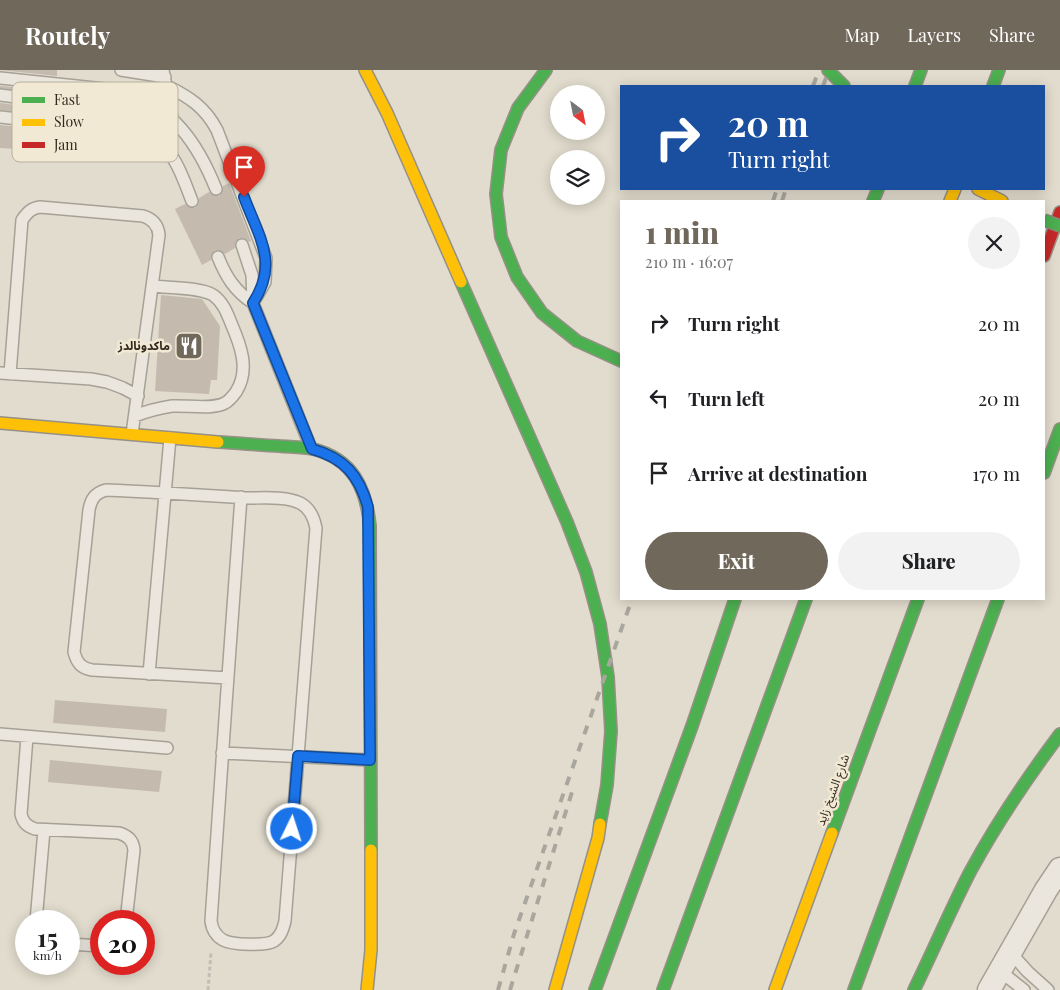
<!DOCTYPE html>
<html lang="en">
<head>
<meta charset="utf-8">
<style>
	body { margin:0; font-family:"Playfair Display","Noto Sans Arabic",serif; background:#f2f2f2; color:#202124; height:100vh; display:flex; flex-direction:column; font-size:19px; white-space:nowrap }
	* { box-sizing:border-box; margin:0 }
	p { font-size:16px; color:#757577 }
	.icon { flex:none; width:28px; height:28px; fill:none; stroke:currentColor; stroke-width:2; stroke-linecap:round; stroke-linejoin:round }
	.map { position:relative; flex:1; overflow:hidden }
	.side { position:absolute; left:620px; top:130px; width:425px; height:400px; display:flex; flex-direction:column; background:#fff; border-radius:0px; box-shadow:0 2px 12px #0003 }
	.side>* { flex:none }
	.banner { position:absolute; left:620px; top:15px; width:425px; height:105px; border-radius:0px; box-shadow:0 2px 12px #0003; background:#1a4fa0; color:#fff; overflow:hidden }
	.needle { width:32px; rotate:148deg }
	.tools { position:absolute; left:550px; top:15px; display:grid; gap:10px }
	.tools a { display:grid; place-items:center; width:55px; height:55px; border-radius:50%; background:#fff; box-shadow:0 2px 12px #0003; font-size:25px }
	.speed { position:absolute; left:15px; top:840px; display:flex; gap:10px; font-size:25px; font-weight:700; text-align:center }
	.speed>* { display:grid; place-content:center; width:65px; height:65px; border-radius:50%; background:#fff; box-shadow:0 2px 12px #0003; line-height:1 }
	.speed small { font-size:12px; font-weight:400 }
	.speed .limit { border:8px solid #d22; background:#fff; color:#111 }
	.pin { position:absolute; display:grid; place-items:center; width:42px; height:42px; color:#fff; margin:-51px -21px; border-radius:50% 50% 50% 0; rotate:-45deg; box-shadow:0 0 5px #0007 }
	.pin .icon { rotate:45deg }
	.me { position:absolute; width:55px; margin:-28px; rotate:4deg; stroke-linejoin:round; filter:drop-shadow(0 0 4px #0008) }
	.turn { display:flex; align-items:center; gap:18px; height:105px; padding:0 25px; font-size:22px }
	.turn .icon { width:65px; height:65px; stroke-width:2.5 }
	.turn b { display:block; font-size:35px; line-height:42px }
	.round { display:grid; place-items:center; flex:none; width:52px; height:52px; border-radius:26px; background:#f2f2f2 }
	.overview { display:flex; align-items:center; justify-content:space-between; height:85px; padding:0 25px }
	h1 { font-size:30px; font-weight:800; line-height:38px; color:#71685c }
	.button { display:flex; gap:10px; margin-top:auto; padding:10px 25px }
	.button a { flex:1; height:58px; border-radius:30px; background:#71685c; color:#fff; font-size:20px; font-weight:800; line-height:58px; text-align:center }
	.button a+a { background:#f2f2f2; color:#202124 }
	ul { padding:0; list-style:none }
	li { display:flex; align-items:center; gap:15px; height:75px; padding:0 25px }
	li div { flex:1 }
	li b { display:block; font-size:19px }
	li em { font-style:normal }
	header { display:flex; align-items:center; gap:30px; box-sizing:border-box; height:70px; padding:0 25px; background:#71685c; color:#fff }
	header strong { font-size:24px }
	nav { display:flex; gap:28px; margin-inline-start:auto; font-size:18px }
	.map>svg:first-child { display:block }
	.building { fill:#c4baae }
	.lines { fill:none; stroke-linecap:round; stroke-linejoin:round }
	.lane-casing { stroke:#a6a196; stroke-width:14 }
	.street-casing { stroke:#a6a196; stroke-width:25 }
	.fast-casing { stroke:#969086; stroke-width:14 }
	.slow-casing { stroke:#969086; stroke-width:14 }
	.jam-casing { stroke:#969086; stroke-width:14 }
	.path { stroke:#c2bdb5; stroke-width:3; stroke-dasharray:4 2.5; stroke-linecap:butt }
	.lane { stroke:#eae6de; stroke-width:11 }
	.street { stroke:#eae6de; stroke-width:22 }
	.fast { stroke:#4caf50; stroke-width:11 }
	.slow { stroke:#ffc107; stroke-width:11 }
	.jam { stroke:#c62828; stroke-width:11 }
	.rail { stroke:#a9a69e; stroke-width:4; stroke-dasharray:9 9; stroke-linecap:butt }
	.fast-bridge-casing { stroke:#8c867d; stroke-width:14; stroke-linecap:butt }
	.fast-bridge { stroke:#4caf50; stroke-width:11 }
	.route-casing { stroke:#114b97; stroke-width:12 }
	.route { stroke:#1a73e8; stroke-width:9 }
	.labels { text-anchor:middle; stroke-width:5; stroke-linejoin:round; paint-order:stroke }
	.poi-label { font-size:12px; font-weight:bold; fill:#34291f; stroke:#f1e9d4; text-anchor:end }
	.street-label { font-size:12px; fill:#34291f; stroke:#f1e9d4 }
	.key { fill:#f1e9d4; stroke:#b8af9e; stroke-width:1 }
	.key-label { font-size:14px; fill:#34291f }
</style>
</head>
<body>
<header>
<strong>Routely</strong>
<nav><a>Map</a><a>Layers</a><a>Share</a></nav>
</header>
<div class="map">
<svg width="1060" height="920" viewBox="0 0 1060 920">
	<rect width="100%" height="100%" fill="#e1dccd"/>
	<path class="building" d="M 0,0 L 57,0 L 57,6 Z
		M 0,16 L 55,21 L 55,25 L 0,18 Z
		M 0,33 L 54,40 L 53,45 L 0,40 Z
		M 0,55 L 52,60 L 51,81 L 0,78 Z
		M 229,113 L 251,171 L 249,172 L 244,168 L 239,168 L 235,173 L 235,178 L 225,184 L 219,180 L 215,180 L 211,186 L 211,190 L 202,195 L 175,139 L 185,134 L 190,138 L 195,138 L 199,133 L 199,128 L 209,122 L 215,126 L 219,126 L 223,120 L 223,116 Z
		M 161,225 L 202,229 L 220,256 L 217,310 L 211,310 L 209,324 L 155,321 Z
		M 55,630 L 167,639 L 165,662 L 53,653 Z
		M 50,690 L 162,701 L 159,722 L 48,712 Z"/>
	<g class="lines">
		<defs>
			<path id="lane" d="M 121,0 L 165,7
				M 0,8 L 124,21 C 173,37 198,74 216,119
				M 167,16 C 189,27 205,37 217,60 L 266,188 L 265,212 L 253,233
				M 0,25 L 172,48 L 163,0
				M 0,47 L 138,62 C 174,75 179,98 192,131
				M 242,175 L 252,205 L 253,233 L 311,378
				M 218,187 C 226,207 235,221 253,233
				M 0,303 L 91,309 L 107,312 L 123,318 L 138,326
				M 10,304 L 22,150 C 27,143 31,138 40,137 L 143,146 C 153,149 158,155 159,165 L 132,364
				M 135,346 C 147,341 159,338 172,336 C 187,335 212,340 225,333 C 229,331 233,326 236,322 C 250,300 241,276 231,253 C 227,243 223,232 213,225 C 199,217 169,218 152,216
				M 149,604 L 170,368
				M 228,608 L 92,600 C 81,598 77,593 74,582 L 89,440 C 91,429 95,423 106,420 C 153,422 200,425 247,428 C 263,428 286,426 300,433 C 310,438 314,448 316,458 L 285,851 C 283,859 281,866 274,871 C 266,876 232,875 223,870 C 216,866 212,859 211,851 C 220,710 231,568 241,427
				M 0,664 L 167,678
				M 27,667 L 21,744 C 23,753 27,756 35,759 L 119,763 C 128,766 133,770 134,780 L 126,851
				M 222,683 L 370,690
				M 36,851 L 44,760
				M 69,874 L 101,876
				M 1010,882 L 1028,902 L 1048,920
				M 1000,901 L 1024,920"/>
			<path id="street" d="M 989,920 L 1046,820 L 1060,799"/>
			<path id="fast" d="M 546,0 L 518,38 L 501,80 L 496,124 L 501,167 L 517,207 L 542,243 L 577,271 L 621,291
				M 828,0 L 844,16
				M 915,16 L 921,0
				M 993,16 L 999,0
				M 873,131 L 878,119
				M 461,212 L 567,452 L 586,502 L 600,554 L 608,607 L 611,661 L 607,715 L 600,754
				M 218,372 C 238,373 258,375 279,376 C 290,377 302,377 313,379 C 353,389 366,418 370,456 L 371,780
				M 1044,403 L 1060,359
				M 832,763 L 918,529
				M 595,920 L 692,656 L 735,529
				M 663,920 L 806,529
				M 854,920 L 998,529
				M 914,920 C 933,881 950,841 970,802 C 996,754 1027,708 1060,664"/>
			<path id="slow" d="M 365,0 L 387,43 L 461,212
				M 978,119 L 1002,131
				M 950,131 L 955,119
				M 0,353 L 218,372
				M 367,920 L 371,880 L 371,780
				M 555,920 L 598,768 L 600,754
				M 775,920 L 832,763"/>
			<path id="jam" d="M 1044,186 L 1060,142"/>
		</defs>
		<use href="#lane" class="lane-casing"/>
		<use href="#street" class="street-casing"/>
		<use href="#fast" class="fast-casing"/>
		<use href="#slow" class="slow-casing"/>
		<use href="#jam" class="jam-casing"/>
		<path class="path" d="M 208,920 L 211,883"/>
		<use href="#lane" class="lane"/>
		<use href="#street" class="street"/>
		<use href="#fast" class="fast"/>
		<use href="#slow" class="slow"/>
		<use href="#jam" class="jam"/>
		<path class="rail" d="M 813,16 L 819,0
			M 823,16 L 829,0
			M 773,131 L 777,119
			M 782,131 L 786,119
			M 498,920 L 514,864 L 632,529
			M 510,920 L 572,722"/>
		<defs>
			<path id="fast-bridge" d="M 1044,150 L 1060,156"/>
		</defs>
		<use href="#fast-bridge" class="fast-bridge-casing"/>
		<use href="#fast-bridge" class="fast-bridge"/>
	</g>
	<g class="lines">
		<defs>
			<path id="route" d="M 244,127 C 259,167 279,193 253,233 L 312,379 C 344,388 359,405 368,437 L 370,690 L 298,686 L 292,759"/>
		</defs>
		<use href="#route" class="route-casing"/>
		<use href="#route" class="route"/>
	</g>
	<defs>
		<symbol id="restaurant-square" viewBox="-11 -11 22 22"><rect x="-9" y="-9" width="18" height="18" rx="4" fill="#71685c" stroke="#f1e9d4"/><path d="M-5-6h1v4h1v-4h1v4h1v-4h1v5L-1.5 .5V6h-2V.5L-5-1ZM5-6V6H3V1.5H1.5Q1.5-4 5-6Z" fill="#fff"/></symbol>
	</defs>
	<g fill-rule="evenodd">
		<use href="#restaurant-square" x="173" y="260" width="32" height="32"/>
	</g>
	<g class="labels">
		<g class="poi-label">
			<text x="170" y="280">ماكدونالدز</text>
		</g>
		<g class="street-label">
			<text transform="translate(833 720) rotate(-70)" y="4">شارع الشيخ زايد</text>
		</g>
	</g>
	<rect x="12" y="12" width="166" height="80" rx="8" class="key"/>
	<rect x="22" y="27" width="23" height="6" fill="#4caf50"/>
	<rect x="22" y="49" width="23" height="7" fill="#ffc107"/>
	<rect x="22" y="72" width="23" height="6" fill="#c62828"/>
	<g class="key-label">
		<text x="54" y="35">Fast</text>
		<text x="54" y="57">Slow</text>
		<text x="54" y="80">Jam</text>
	</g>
</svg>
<div class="tools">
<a><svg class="needle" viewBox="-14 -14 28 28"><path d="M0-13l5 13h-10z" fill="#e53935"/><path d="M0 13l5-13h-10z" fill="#757577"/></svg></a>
<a><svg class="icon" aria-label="layers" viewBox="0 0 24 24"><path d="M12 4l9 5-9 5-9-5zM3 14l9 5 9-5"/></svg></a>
</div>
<div class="speed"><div>15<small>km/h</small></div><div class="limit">20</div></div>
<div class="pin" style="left:244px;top:127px;background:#d93025"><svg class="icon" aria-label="arrive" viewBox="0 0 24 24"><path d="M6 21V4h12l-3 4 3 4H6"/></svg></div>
<svg class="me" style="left:292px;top:759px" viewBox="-20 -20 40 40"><circle r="17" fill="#1a73e8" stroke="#fff" stroke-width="3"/><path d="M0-11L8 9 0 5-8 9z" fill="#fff"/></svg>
<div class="banner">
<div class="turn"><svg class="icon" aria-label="right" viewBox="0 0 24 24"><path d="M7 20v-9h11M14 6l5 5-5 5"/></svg><div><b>20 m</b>Turn right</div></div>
</div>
<section class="side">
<div class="overview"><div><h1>1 min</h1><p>210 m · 16:07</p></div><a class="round"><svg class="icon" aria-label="close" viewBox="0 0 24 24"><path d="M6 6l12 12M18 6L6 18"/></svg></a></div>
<ul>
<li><svg class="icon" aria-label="right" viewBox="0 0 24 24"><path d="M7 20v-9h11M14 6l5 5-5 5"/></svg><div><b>Turn right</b></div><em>20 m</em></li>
<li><svg class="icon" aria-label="left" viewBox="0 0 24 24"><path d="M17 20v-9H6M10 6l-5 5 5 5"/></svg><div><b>Turn left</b></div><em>20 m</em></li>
<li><svg class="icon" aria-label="arrive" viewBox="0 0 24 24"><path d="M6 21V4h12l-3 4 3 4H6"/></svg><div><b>Arrive at destination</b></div><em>170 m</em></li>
</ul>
<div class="button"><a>Exit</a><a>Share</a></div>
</section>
</div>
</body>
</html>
